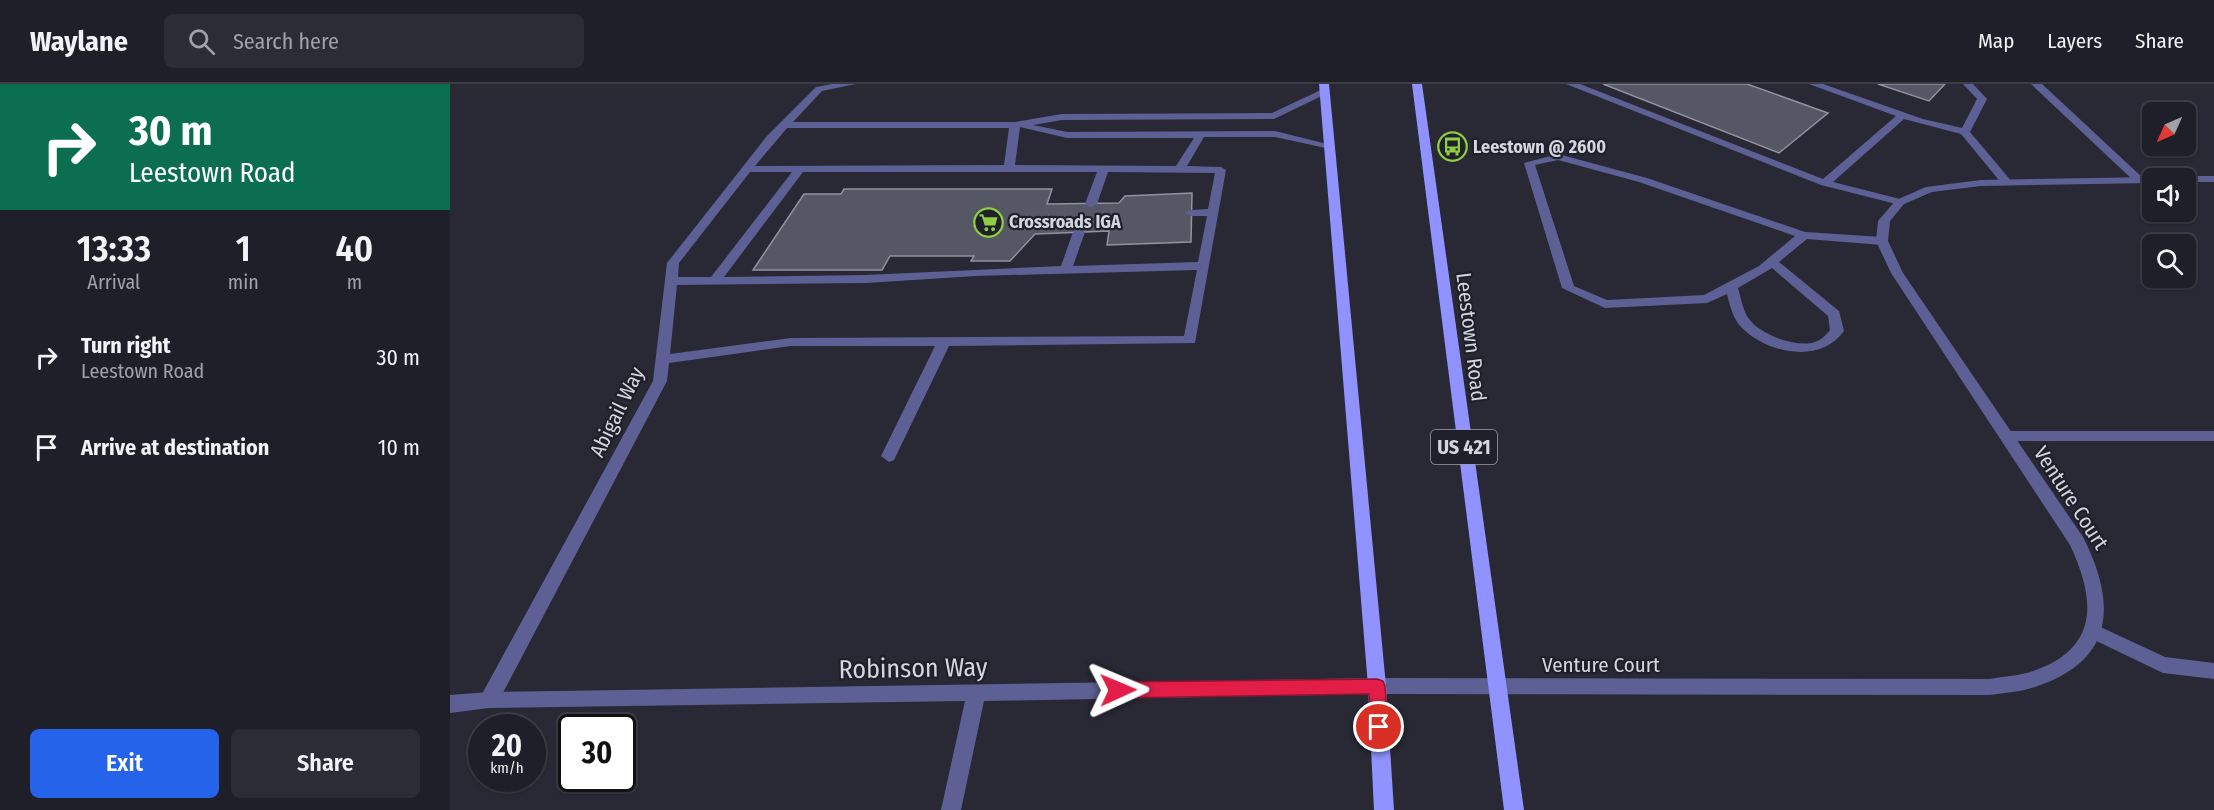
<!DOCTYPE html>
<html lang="en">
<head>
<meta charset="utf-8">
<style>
	body { margin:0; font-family:"Fira Sans Condensed",sans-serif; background:#2b2c34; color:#f1f3f6; height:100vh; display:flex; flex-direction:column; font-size:22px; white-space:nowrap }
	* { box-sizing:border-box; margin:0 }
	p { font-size:20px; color:#a1a2a8 }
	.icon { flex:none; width:33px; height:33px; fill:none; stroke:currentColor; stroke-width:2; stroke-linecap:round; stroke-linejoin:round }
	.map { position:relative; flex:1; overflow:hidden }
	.details { display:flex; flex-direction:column; background:#1e1f28; width:450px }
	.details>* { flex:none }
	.guide { background:#0b6e4f; color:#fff; overflow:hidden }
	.needle { width:39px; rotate:225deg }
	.tools { position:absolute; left:1692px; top:18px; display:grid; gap:12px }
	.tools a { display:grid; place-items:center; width:54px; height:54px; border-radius:9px; background:#1e1f28; box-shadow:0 2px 4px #0004,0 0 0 2px #3c3d45; font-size:30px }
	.speed { position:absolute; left:18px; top:630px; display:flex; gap:12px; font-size:30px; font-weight:700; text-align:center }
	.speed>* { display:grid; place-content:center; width:78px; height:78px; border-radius:50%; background:#1e1f28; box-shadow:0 2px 4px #0004,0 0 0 2px #3c3d45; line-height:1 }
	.speed small { font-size:15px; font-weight:400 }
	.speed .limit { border:3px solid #111; border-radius:9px; background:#fff; color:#111 }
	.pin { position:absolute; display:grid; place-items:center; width:51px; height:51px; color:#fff; margin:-26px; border:3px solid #fff; border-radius:50%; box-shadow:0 2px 6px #0007 }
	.me { position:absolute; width:66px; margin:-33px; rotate:89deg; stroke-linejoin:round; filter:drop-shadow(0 0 4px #0008) }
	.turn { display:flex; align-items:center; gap:21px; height:126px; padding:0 30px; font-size:27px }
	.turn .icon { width:78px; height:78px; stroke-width:2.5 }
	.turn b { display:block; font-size:42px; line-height:51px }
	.eta { display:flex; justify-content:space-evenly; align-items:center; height:102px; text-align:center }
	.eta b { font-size:36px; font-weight:600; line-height:42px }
	.action { display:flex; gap:12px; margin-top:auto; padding:12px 30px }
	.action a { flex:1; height:69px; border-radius:9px; background:#2563eb; color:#fff; font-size:24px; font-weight:600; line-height:69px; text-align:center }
	.action a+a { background:#2b2c34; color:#f1f3f6 }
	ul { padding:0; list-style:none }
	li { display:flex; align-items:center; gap:18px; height:90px; padding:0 30px }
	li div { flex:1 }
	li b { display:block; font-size:22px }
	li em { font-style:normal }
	header { display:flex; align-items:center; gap:36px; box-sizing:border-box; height:84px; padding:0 30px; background:#1e1f28; border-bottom:2px solid #3c3d45 }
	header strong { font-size:28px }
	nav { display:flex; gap:33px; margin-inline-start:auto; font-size:21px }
	.search { width:420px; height:54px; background:#2b2c34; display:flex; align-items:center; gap:15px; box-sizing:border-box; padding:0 21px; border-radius:9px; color:#a1a2a8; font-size:22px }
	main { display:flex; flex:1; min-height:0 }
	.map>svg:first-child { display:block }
	.building { fill:#565764; stroke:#9193a1; stroke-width:1.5 }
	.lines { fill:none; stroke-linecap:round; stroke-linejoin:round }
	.lane { fill:#5d6094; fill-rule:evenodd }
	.street { fill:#5d6094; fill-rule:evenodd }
	.primary { fill:#8f92ff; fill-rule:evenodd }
	.route { fill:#e11d48; stroke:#92132f; stroke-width:1.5 }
	.labels { text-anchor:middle; stroke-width:4.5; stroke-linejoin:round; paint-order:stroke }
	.far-poi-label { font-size:18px; font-weight:bold; fill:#d4d5dd; stroke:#1f202b; text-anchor:start }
	.shield { fill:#1f202b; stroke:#9e9fa8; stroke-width:1.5 }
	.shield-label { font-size:20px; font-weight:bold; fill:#d4d5dd }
	.street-label { font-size:21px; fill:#d4d5dd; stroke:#1f202b }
	.near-street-label { font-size:26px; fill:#d4d5dd; stroke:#1f202b }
</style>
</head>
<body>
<header>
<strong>Waylane</strong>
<div class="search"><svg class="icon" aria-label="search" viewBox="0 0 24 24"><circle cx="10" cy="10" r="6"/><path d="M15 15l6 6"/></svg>Search here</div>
<nav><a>Map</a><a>Layers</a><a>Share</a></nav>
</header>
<main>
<section class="details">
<div class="guide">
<div class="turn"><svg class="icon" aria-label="right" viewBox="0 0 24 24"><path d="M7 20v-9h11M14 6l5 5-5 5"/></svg><div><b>30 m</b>Leestown Road</div></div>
</div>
<div class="eta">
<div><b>13:33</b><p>Arrival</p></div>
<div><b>1</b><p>min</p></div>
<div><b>40</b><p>m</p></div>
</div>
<ul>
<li><svg class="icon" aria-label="right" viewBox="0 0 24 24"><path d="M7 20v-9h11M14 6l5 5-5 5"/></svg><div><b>Turn right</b><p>Leestown Road</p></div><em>30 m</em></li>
<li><svg class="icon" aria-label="arrive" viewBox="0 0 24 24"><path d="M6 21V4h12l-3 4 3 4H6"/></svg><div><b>Arrive at destination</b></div><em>10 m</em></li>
</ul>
<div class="action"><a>Exit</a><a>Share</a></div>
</section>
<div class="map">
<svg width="1764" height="726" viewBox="0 0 1764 726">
	<rect width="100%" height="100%" fill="#282935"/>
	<path class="building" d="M 1153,0 L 1297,0 L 1378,29 L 1329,69 Z
		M 1428,0 L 1495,0 L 1479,17 Z
		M 394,105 L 602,105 L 597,120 L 669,119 L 675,112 L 742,109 L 741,158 L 657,161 L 659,147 L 585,150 L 560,177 L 521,177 L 524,172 L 440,172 L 432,186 L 303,186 L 354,110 L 391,110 Z"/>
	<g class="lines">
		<path class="lane" d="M 382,0 L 406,0 L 372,7 L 343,38 L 565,38 L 612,30 L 822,29 L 875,4 L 880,7 L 878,9 L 824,35 L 612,36 L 583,41 L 617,48 L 825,47 L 885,62 L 880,65 L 825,53 L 754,53 L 737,82 L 771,83 L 776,86 L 745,259 L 499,262 L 444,376 L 439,378 L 431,372 L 485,262 L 341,262 L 219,279 L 217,297 L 46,622 L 39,624 L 32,622 L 30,616 L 32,610 L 203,297 L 217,179 L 317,52 L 366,3 ZM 570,43 L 617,54 L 744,54 L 726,82 L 565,81 ZM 337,44 L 559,44 L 554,81 L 305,82 ZM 300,88 L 342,88 L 261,193 L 228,193 L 229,179 ZM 353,88 L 647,88 L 635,120 L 641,123 L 647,120 L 658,88 L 765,89 L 758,125 L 741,126 L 735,129 L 741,132 L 757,132 L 748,178 L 623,182 L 635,148 L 629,144 L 623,148 L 611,182 L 416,191 L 274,193 ZM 747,186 L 734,252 L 341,254 L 220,270 L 227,201 L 416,199 L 526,192 Z
			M 1116,0 L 1130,0 L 1373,95 L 1446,32 L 1359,0 L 1373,0 L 1473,35 L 1512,44 L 1527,15 L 1513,0 L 1523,0 L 1537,15 L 1520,48 L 1563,99 L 1561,101 L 1553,101 L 1511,50 L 1454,35 L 1383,98 L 1454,116 L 1454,120 L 1450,121 L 1371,101 Z
			M 1581,0 L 1592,0 L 1693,94 L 1693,98 L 1685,98 Z
			M 1108,70 L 1197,94 L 1355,148 L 1432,153 L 1438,157 L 1432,161 L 1357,155 L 1329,178 L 1389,227 L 1394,247 C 1371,280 1318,270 1292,244 C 1283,235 1280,222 1277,210 L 1257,219 L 1155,224 L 1112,204 L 1074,79 ZM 1108,76 L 1189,98 L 1345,152 L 1309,182 L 1254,211 L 1157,216 L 1124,202 L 1085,81 ZM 1322,184 L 1378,232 L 1380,246 C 1376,251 1371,256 1365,258 C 1346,264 1311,251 1299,235 C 1293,227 1291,214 1288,204 Z
			M 1556,347 L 1764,347 L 1764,357 L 1556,357 L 1549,352 Z
			M 1644,540 L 1715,573 L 1764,579 L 1764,595 L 1713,589 L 1638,553 L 1635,548 L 1638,543 Z"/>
		<path class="street" d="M 1736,92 L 1764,92 L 1764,98 L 1736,98 L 1736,94 L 1731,94 Z
			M 1702,93 L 1707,94 L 1702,94 L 1702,99 L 1531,102 L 1482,108 L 1454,120 L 1440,137 L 1438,157 L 1453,189 L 1633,453 C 1667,520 1665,577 1585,603 C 1571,608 1555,609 1540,611 L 927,610 L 534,617 L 511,726 L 491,726 L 515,617 L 39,624 L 0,629 L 0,611 L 39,608 L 927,594 L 1540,595 C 1555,592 1571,592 1586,586 C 1650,562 1645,515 1620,461 L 1441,189 L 1426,157 L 1428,137 L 1446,116 L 1476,103 L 1531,96 Z"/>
		<path class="primary" d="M 869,0 L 879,0 L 936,602 L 944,726 L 924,726 L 918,602 Z
			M 962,0 L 972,0 L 1074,726 L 1054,726 Z"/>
	</g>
	<path class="route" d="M 927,595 L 933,597 L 935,602 L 938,643 L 936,649 L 929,651 L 923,649 L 919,610 L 668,614 L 662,611 L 660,606 L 662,601 L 668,598 Z"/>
	<defs>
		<symbol id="bus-ring" viewBox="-11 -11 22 22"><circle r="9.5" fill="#1f202b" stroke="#8fcd42" stroke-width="1.5"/><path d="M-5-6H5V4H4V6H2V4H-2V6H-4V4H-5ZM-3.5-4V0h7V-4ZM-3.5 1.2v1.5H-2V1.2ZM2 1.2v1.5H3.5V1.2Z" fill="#8fcd42"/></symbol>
		<symbol id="supermarket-ring" viewBox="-11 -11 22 22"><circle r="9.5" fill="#1f202b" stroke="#8fcd42" stroke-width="1.5"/><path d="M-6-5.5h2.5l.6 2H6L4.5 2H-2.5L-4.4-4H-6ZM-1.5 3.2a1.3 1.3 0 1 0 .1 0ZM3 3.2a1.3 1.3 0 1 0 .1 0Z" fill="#8fcd42"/></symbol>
	</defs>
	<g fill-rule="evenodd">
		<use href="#bus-ring" x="986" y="46" width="33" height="33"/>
		<use href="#supermarket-ring" x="522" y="122" width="33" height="33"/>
	</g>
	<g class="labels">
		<g class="far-poi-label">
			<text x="1023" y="69">Leestown @ 2600</text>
			<text x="559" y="144">Crossroads IGA</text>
		</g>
		<rect class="shield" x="981" y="346" width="66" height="34" rx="4.5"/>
		<g class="shield-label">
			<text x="1014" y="370">US 421</text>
		</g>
		<g class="street-label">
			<text transform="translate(1021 253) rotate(83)" y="7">Leestown Road</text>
			<text transform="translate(167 328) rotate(-64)" y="7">Abigail Way</text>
			<text transform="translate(1621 414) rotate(57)" y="7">Venture Court</text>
			<text x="1151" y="588">Venture Court</text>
		</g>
		<g class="near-street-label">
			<text transform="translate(463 584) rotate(-1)" y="9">Robinson Way</text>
		</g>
	</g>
</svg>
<div class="tools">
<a><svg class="needle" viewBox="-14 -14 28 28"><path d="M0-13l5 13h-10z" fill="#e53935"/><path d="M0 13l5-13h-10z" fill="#a1a2a8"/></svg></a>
<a><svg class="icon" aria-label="sound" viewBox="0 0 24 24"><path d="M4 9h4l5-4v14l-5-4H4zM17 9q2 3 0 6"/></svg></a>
<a><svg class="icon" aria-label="search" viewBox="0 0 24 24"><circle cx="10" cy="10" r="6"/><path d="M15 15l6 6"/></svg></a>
</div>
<div class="speed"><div>20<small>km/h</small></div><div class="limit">30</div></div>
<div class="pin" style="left:929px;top:643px;background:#d93025"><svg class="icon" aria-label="arrive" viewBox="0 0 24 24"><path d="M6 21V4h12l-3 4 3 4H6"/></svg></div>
<svg class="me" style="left:668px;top:606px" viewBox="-20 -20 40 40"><path d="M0-17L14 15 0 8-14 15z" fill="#e11d48" stroke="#fff" stroke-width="4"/></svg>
</div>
</main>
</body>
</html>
